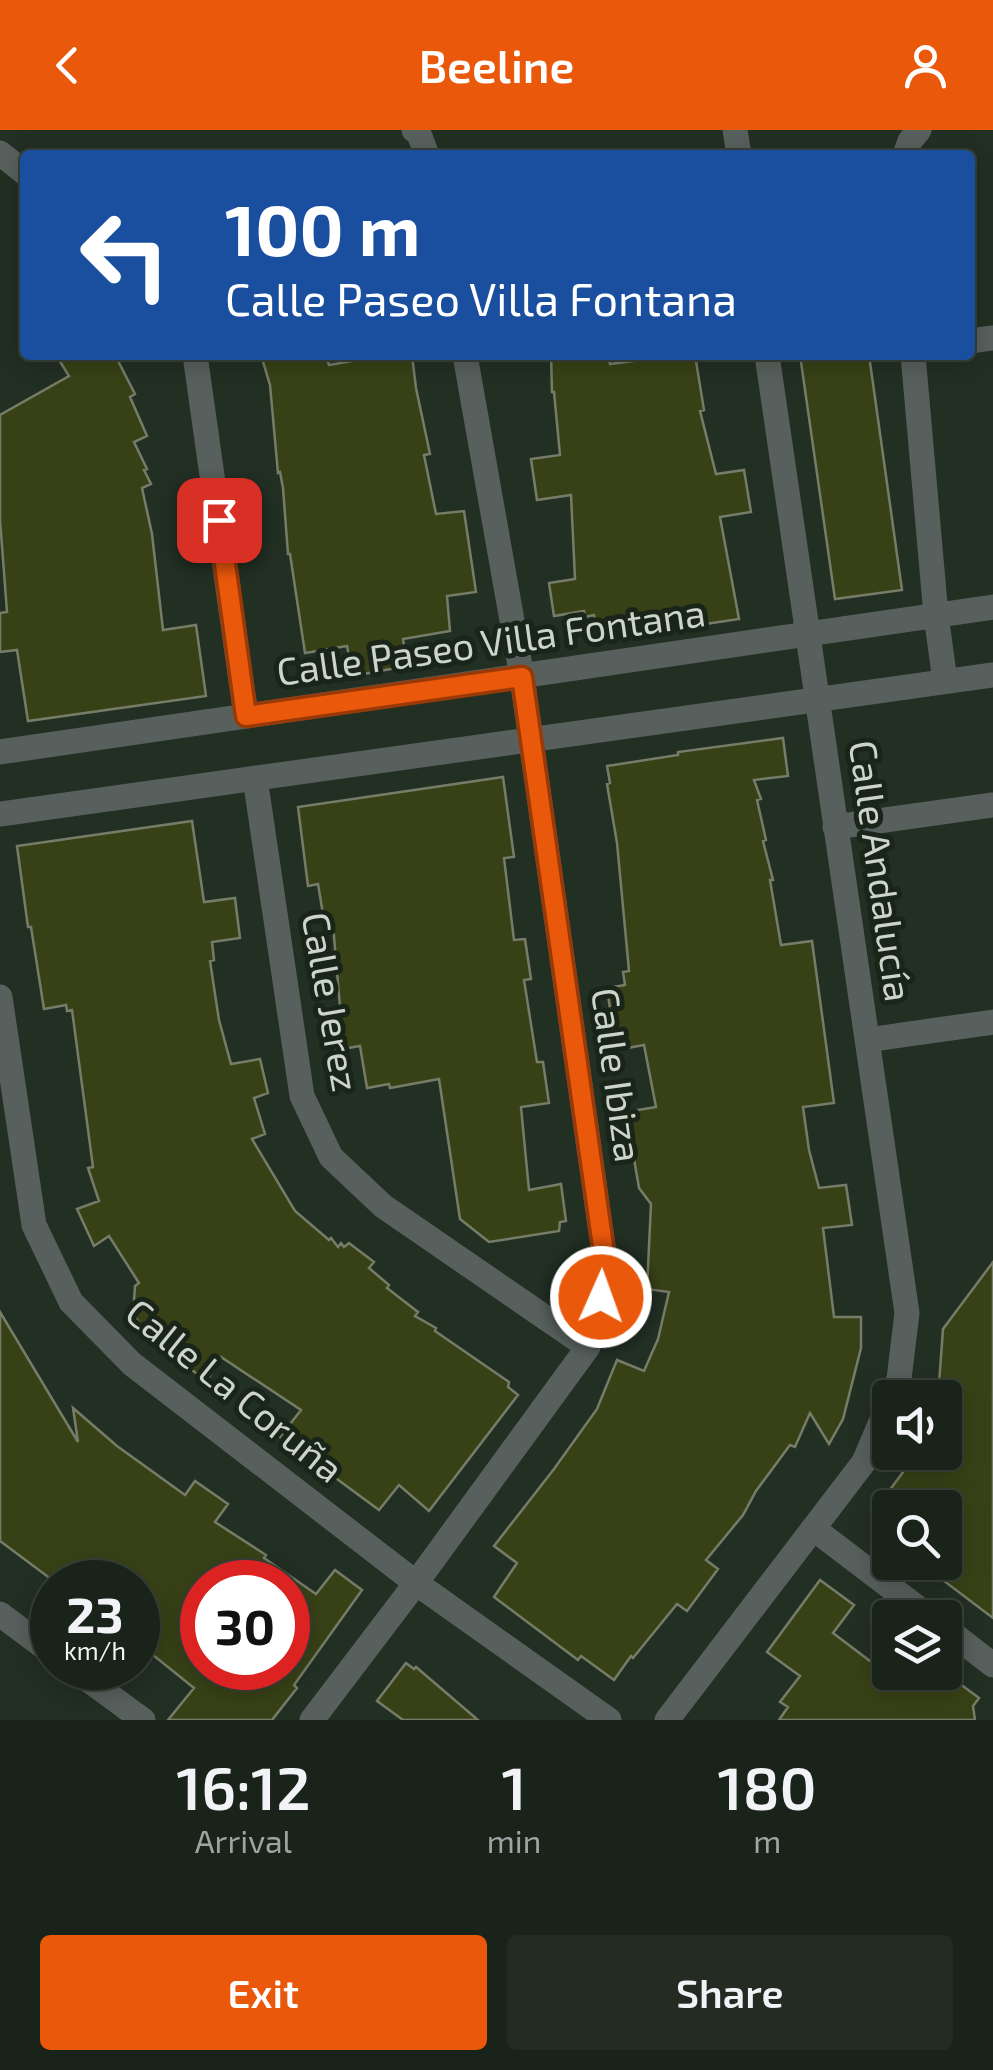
<!DOCTYPE html>
<html lang="en">
<head>
<meta charset="utf-8">
<style>
	body { margin:0; font-family:"Exo 2",sans-serif; background:#232b23; color:#f1f3f6; height:100vh; display:flex; flex-direction:column; font-size:38px; white-space:nowrap }
	* { box-sizing:border-box; margin:0 }
	p { font-size:32px; color:#9fa4a2 }
	.icon { flex:none; width:55px; height:55px; fill:none; stroke:currentColor; stroke-width:2; stroke-linecap:round; stroke-linejoin:round }
	.map { position:relative; height:1590px; overflow:hidden }
	.side { display:flex; flex-direction:column; background:#1a231a; flex:1 }
	.side>* { flex:none }
	.top-card { position:absolute; left:20px; top:20px; width:955px; height:210px; border-radius:10px; box-shadow:0 5px 25px #0003,0 0 0 2px #384039; background:#1a4fa0; color:#fff; overflow:hidden }
	.buttons { position:absolute; left:872px; top:1250px; display:grid; gap:20px }
	.buttons a { display:grid; place-items:center; width:90px; height:90px; border-radius:10px; background:#1a231a; box-shadow:0 5px 25px #0003,0 0 0 2px #384039; font-size:50px }
	.speed { position:absolute; left:30px; top:1430px; display:flex; gap:20px; font-size:50px; font-weight:700; text-align:center }
	.speed>* { display:grid; place-content:center; width:130px; height:130px; border-radius:50%; background:#1a231a; box-shadow:0 5px 25px #0003,0 0 0 2px #384039; line-height:1 }
	.speed small { font-size:25px; font-weight:400 }
	.speed .limit { border:15px solid #d22; background:#fff; color:#111 }
	.pin { position:absolute; display:grid; place-items:center; width:85px; height:85px; color:#fff; margin:-42px; border-radius:20px; box-shadow:0 5px 15px #0006 }
	.me { position:absolute; width:110px; margin:-55px; rotate:2deg; stroke-linejoin:round; filter:drop-shadow(0 0 8px #0008) }
	.turn { display:flex; align-items:center; gap:35px; height:210px; padding:0 40px; font-size:45px }
	.turn .icon { width:130px; height:130px; stroke-width:2.5 }
	.turn b { display:block; font-size:70px; line-height:85px }
	.eta { display:flex; justify-content:space-evenly; align-items:center; height:170px; text-align:center }
	.eta b { font-size:60px; font-weight:600; line-height:70px }
	.primary-button { display:flex; gap:20px; margin-top:auto; padding:20px 40px }
	.primary-button a { flex:1; height:115px; border-radius:10px; background:#ea580c; color:#fff; font-size:40px; font-weight:600; line-height:115px; text-align:center }
	.primary-button a+a { background:#232b23; color:#f1f3f6 }
	header { display:flex; justify-content:space-between; align-items:center; height:130px; padding:0 40px; background:#ea580c; color:#fff; font-size:45px; font-weight:600 }
	.map>svg:first-child { display:block }
	.building { fill:#384116; stroke:#777c69; stroke-width:2.5; fill-rule:evenodd }
	.lines { fill:none; stroke-linecap:round; stroke-linejoin:round }
	.minor { stroke:#57605d; stroke-width:25 }
	.route-casing { stroke:#983908; stroke-width:25 }
	.route { stroke:#ea580c; stroke-width:18 }
	.labels { text-anchor:middle; stroke-width:10; stroke-linejoin:round; paint-order:stroke }
	.street-label { font-size:38px; fill:#ccd4cc; stroke:#192519 }
</style>
</head>
<body>
<header><svg class="icon" aria-label="back" viewBox="0 0 24 24"><path d="M15 5l-7 7 7 7"/></svg>Beeline<svg class="icon" aria-label="person" viewBox="0 0 24 24"><circle cx="12" cy="8" r="4"/><path d="M4 21q1-7 8-7t8 7"/></svg></header>
<div class="map">
<svg width="993" height="1590" viewBox="0 0 993 1590">
	<rect width="100%" height="100%" fill="#222f23"/>
	<path class="building" d="M 56,225 L 115,225 L 135,264 L 130,267 L 147,306 L 134,312 L 147,339 L 144,340 L 151,354 L 142,358 L 152,404 L 163,500 L 196,495 L 206,566 L 28,591 L 17,520 L 0,522 L 0,483 L 7,482 L 0,390 L 0,285 L 69,246 Z
		M 261,225 L 326,225 L 329,235 L 386,225 L 412,225 L 416,258 L 430,324 L 424,325 L 436,384 L 464,381 L 476,462 L 447,466 L 450,501 L 403,509 L 407,536 L 353,546 L 347,516 L 305,523 L 290,424 L 288,424 L 283,358 L 280,342 L 278,343 L 270,255 Z
		M 551,225 L 608,225 L 610,234 L 678,225 L 695,225 L 704,280 L 700,281 L 716,344 L 744,340 L 751,382 L 720,387 L 739,489 L 599,510 L 594,485 L 585,487 L 584,481 L 554,486 L 549,453 L 575,449 L 571,365 L 537,370 L 531,329 L 560,325 L 554,262 L 552,262 Z
		M 800,225 L 869,225 L 902,460 L 835,469 Z
		M 783,608 L 788,646 L 754,650 L 761,669 L 757,670 L 766,710 L 763,711 L 773,750 L 770,750 L 781,815 L 812,811 L 834,973 L 803,977 L 809,1020 L 819,1058 L 846,1055 L 852,1095 L 823,1098 L 834,1187 L 861,1187 L 861,1218 L 843,1289 L 829,1314 L 810,1283 L 795,1317 L 790,1315 L 756,1361 L 743,1385 L 706,1430 L 718,1439 L 687,1481 L 677,1474 L 633,1528 L 631,1526 L 614,1550 L 581,1526 L 578,1530 L 494,1467 L 517,1433 L 494,1416 L 554,1339 L 597,1279 L 617,1230 L 644,1241 L 658,1209 L 669,1162 L 647,1159 L 651,1074 L 639,1058 L 626,982 L 656,977 L 644,915 L 616,920 L 607,858 L 625,855 L 623,842 L 629,841 L 617,713 L 607,654 L 610,653 L 607,636 L 678,625 L 678,622 Z
		M 503,647 L 514,727 L 504,728 L 514,810 L 525,809 L 531,849 L 524,850 L 537,932 L 543,932 L 549,973 L 521,977 L 529,1060 L 561,1054 L 566,1091 L 560,1092 L 559,1101 L 489,1112 L 460,1089 L 439,949 L 390,958 L 389,954 L 367,958 L 360,916 L 336,920 L 328,878 L 340,877 L 333,795 L 325,796 L 318,754 L 308,756 L 298,677 Z
		M 192,691 L 204,772 L 235,768 L 240,808 L 212,812 L 214,830 L 210,831 L 219,890 L 231,934 L 260,929 L 268,963 L 254,968 L 265,1004 L 252,1009 L 295,1081 L 329,1110 L 331,1108 L 338,1117 L 341,1113 L 344,1117 L 349,1113 L 374,1132 L 369,1138 L 389,1155 L 387,1158 L 418,1182 L 415,1186 L 436,1198 L 435,1201 L 509,1252 L 508,1257 L 518,1265 L 429,1381 L 399,1355 L 379,1380 L 280,1307 L 301,1280 L 221,1227 L 207,1251 L 160,1217 L 133,1185 L 135,1156 L 139,1153 L 109,1106 L 94,1116 L 77,1079 L 99,1071 L 88,1038 L 93,1037 L 72,880 L 67,881 L 66,875 L 44,879 L 31,797 L 28,797 L 17,716 Z
		M 993,1132 L 993,1488 L 919,1432 L 945,1432 L 945,1378 L 899,1378 L 903,1372 L 889,1361 L 918,1322 L 945,1322 L 945,1268 L 938,1268 L 943,1199 Z
		M 0,1182 L 78,1312 L 73,1278 L 117,1316 L 185,1365 L 195,1351 L 228,1374 L 215,1392 L 266,1425 L 264,1428 L 316,1464 L 335,1440 L 362,1460 L 294,1555 L 297,1558 L 272,1590 L 168,1590 L 194,1558 L 138,1513 L 138,1452 L 55,1452 L 0,1411 ZM 202,1452 L 288,1452 L 288,1538 L 202,1538 Z
		M 820,1450 L 854,1475 L 833,1503 L 903,1556 L 909,1542 L 944,1542 L 979,1568 L 973,1576 L 975,1590 L 779,1590 L 788,1577 L 780,1572 L 800,1546 L 767,1522 Z
		M 406,1533 L 414,1539 L 416,1537 L 478,1590 L 403,1590 L 377,1571 Z"/>
	<g class="lines">
		<path class="minor" d="M 414,0 L 419,4 L 427,25
			M 735,0 L 739,25
			M 0,23 L 25,43
			M 905,25 L 910,11 L 919,0
			M 970,211 L 993,208
			M 195,225 L 246,586
			M 767,225 L 907,1183 L 899,1249 L 891,1268
			M 913,225 L 936,485 L 945,551
			M 0,622 L 993,477
			M 255,648 L 302,966 L 331,1027 L 383,1076 L 588,1217
			M 0,684 L 993,545
			M 835,697 L 993,675
			M 0,867 L 34,1095 L 71,1172 L 132,1234 L 416,1453 L 609,1590
			M 867,910 L 993,892
			M 814,1399 L 931,1488
			M 0,1484 L 52,1523
			M 945,1498 L 993,1535
			M 72,1538 L 143,1590
			M 312,1590 L 416,1453 L 588,1217 L 601,1167 L 603,1116 L 522,547 L 465,225
			M 667,1590 L 864,1332 L 890,1271"/>
	</g>
	<g class="lines">
		<defs>
			<path id="route" d="M 219,390 L 246,586 L 522,547 L 603,1116 L 601,1167"/>
		</defs>
		<use href="#route" class="route-casing"/>
		<use href="#route" class="route"/>
	</g>
	<g class="labels">
		<g class="street-label">
			<text transform="translate(491 513) rotate(-8)" y="13">Calle Paseo Villa Fontana</text>
			<text transform="translate(880 741) rotate(82)" y="13">Calle Andalucía</text>
			<text transform="translate(330 872) rotate(80)" y="13">Calle Jerez</text>
			<text transform="translate(616 945) rotate(82)" y="13">Calle Ibiza</text>
			<text transform="translate(234 1261) rotate(39)" y="13">Calle La Coruña</text>
		</g>
	</g>
</svg>
<div class="buttons">
<a><svg class="icon" aria-label="sound" viewBox="0 0 24 24"><path d="M4 9h4l5-4v14l-5-4H4zM17 9q2 3 0 6"/></svg></a>
<a><svg class="icon" aria-label="search" viewBox="0 0 24 24"><circle cx="10" cy="10" r="6"/><path d="M15 15l6 6"/></svg></a>
<a><svg class="icon" aria-label="layers" viewBox="0 0 24 24"><path d="M12 4l9 5-9 5-9-5zM3 14l9 5 9-5"/></svg></a>
</div>
<div class="speed"><div>23<small>km/h</small></div><div class="limit">30</div></div>
<div class="pin" style="left:219px;top:390px;background:#d93025"><svg class="icon" aria-label="arrive" viewBox="0 0 24 24"><path d="M6 21V4h12l-3 4 3 4H6"/></svg></div>
<svg class="me" style="left:601px;top:1167px" viewBox="-20 -20 40 40"><circle r="17" fill="#ea580c" stroke="#fff" stroke-width="3"/><path d="M0-11L8 9 0 5-8 9z" fill="#fff"/></svg>
<div class="top-card">
<div class="turn"><svg class="icon" aria-label="left" viewBox="0 0 24 24"><path d="M17 20v-9H6M10 6l-5 5 5 5"/></svg><div><b>100 m</b>Calle Paseo Villa Fontana</div></div>
</div>
</div>
<section class="side">
<div class="eta">
<div><b>16:12</b><p>Arrival</p></div>
<div><b>1</b><p>min</p></div>
<div><b>180</b><p>m</p></div>
</div>
<div class="primary-button"><a>Exit</a><a>Share</a></div>
</section>
</body>
</html>
